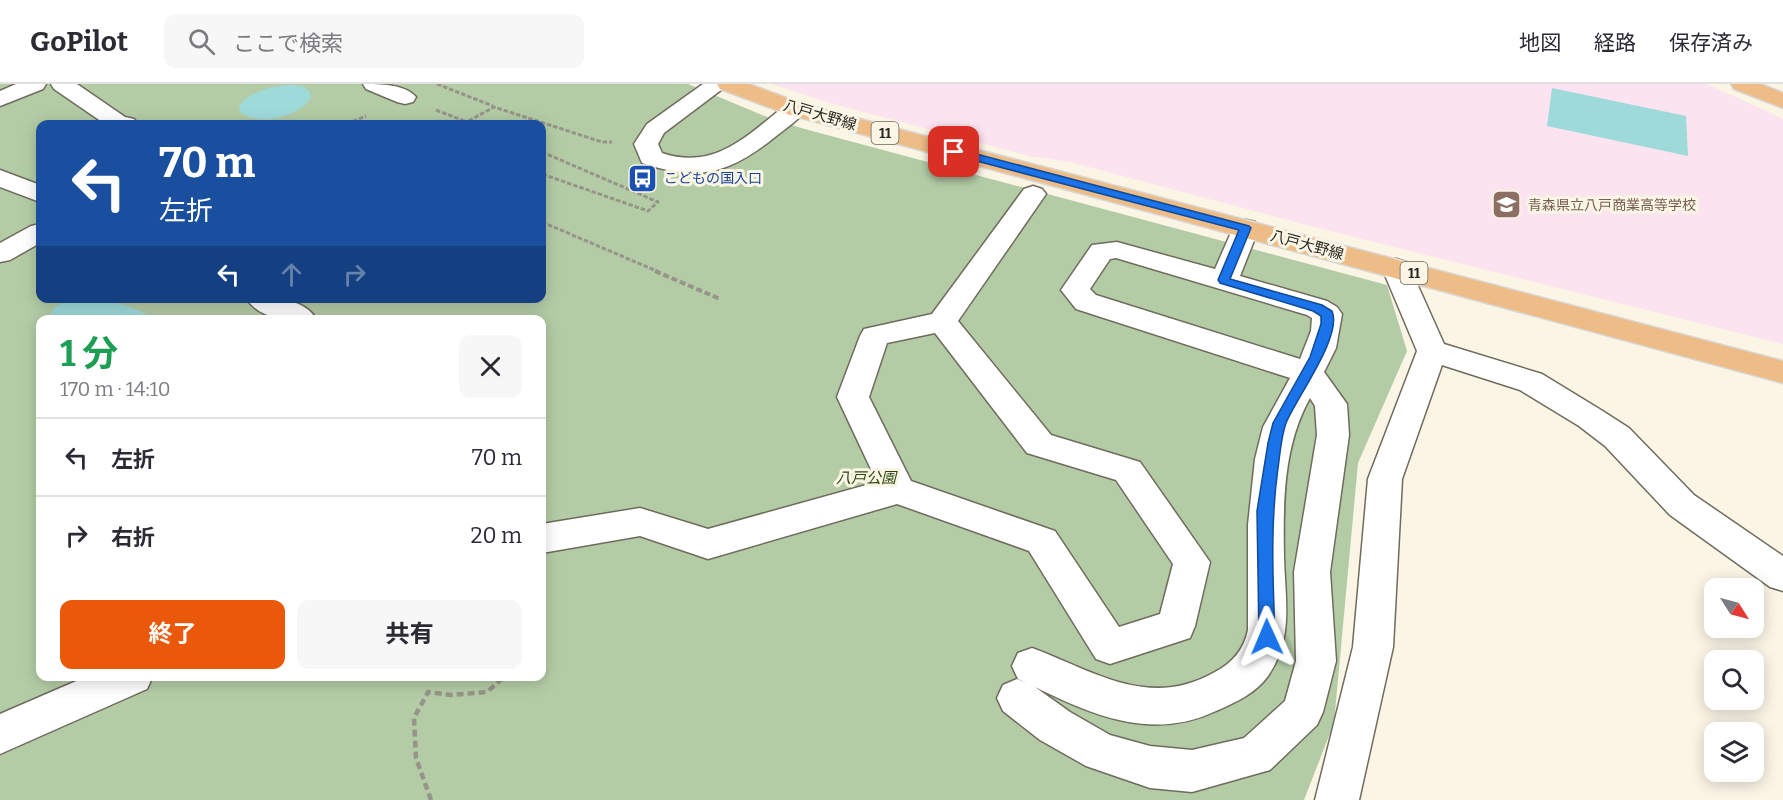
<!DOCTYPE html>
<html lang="ja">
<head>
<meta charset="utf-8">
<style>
	body { margin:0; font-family:Bitter,"Noto Sans JP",serif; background:#f7f7f7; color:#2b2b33; height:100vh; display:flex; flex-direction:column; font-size:22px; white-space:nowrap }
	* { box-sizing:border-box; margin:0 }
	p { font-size:20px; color:#7c7c81 }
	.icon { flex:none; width:33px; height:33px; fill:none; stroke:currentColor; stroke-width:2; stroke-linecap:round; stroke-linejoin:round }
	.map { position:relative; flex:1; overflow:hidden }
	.side { position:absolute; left:36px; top:231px; width:510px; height:366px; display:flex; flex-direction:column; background:#fff; border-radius:12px; box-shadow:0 3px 15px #0003 }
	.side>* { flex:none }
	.top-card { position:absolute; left:36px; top:36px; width:510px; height:183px; border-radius:12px; box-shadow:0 3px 15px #0003; background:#1a4fa0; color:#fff; overflow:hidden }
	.needle { width:39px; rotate:126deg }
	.controls { position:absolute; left:1704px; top:494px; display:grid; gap:12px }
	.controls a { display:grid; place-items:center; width:60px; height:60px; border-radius:12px; background:#fff; box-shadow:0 3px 15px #0003; font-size:30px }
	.pin { position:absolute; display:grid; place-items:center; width:51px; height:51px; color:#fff; margin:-26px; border-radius:12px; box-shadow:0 3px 9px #0006 }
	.me { position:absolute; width:66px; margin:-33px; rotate:359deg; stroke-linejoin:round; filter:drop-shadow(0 0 4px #0008) }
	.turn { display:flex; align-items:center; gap:21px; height:126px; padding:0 24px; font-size:27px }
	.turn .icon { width:78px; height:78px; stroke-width:2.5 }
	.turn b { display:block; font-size:42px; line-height:51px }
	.lanes { display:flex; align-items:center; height:57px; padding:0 24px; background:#0003; justify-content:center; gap:30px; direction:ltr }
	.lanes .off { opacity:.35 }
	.round { display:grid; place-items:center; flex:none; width:63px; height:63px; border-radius:12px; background:#f7f7f7 }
	.summary { display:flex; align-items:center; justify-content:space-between; height:102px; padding:0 24px }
	h1 { font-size:36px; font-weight:700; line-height:45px; color:#1e9e55 }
	.action { display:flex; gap:12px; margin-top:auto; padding:12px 24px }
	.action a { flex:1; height:69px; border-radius:12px; background:#ea580c; color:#fff; font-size:24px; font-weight:700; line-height:69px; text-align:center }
	.action a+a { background:#f7f7f7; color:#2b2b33 }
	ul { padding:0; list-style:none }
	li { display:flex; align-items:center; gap:18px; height:78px; padding:0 24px; border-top:2px solid #e1e1e2 }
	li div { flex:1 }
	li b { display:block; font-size:22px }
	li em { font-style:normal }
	header { display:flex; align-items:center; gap:36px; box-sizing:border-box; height:84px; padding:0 30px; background:#fff; border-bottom:2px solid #e1e1e2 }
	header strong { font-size:28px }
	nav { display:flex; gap:33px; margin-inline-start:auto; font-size:21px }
	.search { width:420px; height:54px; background:#f7f7f7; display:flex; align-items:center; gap:15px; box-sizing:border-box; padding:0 21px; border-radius:12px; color:#7c7c81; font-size:22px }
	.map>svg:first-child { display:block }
	.education { fill:#fbe3f0 }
	.green { fill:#b4cca6; fill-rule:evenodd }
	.water { fill:#9fdadb }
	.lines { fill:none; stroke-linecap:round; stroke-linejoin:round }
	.minor-casing { stroke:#6f6b5d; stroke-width:3 }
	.major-casing { stroke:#d9d8d7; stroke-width:3 }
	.path-far2 { stroke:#979489; stroke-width:3; stroke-dasharray:4.5 2; stroke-linecap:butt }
	.path-far1 { stroke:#979489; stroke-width:4; stroke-dasharray:6 3; stroke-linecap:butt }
	.path { stroke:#979489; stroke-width:4.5; stroke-dasharray:7 4; stroke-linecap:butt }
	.minor { fill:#fff; fill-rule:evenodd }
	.major { fill:#eebc86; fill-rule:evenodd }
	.route { fill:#1a73e8; stroke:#114b97; stroke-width:1.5 }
	.labels { text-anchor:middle; stroke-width:6; stroke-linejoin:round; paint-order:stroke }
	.shield { fill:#faf5e5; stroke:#68665c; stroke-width:1.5 }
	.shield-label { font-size:14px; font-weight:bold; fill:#2a2822 }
	.far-transit-label { font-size:14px; fill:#164399; stroke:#faf5e5; text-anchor:start }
	.far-education-label { font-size:14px; fill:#785e54; stroke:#faf5e5; text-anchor:start }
	.street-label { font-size:15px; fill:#2a2822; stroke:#faf5e5 }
	.park-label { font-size:15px; font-style:italic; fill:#29470e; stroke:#faf5e5 }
</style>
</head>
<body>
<header>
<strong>GoPilot</strong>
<div class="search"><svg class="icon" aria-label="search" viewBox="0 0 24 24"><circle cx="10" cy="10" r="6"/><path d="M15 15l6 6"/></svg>ここで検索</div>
<nav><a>地図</a><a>経路</a><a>保存済み</a></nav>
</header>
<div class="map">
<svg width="1783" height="716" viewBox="0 0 1783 716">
	<rect width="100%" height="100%" fill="#faf5e5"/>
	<path class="education" d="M 772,0 L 1707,0 L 1783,35 L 1783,260 L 1314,143 L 1070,78 L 1029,72 L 826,18 Z"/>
	<path class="green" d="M 0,0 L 688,0 L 762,31 L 801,44 L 1387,201 L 1407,267 L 1358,379 L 1334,639 L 1304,716 L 0,716 ZM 40,40 L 542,40 L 542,214 L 40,214 ZM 40,236 L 542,236 L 542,592 L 40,592 Z"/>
	<path class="water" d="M 293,1 L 304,3 L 310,8 L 311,14 C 298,33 260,43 240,28 L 239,22 C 252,6 273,2 293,1 Z
		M 1552,4 L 1686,32 L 1688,72 L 1547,42 Z
		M 70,215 C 103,214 127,219 156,235 L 47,235 L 55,223 Z"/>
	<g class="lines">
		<defs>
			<path id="minor" d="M 16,0 L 46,0 L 43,5 L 0,22 L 0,7 Z
				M 51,0 L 77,0 L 125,33 L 134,35 L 138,40 L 105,40 L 54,5 Z
				M 363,0 C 380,0 405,0 416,13 L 413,18 L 405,20 L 397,18 L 366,5 Z
				M 703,0 L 729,0 L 664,49 L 658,60 L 662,69 C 715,87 748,51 787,20 L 795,18 L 803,20 L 807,25 C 799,36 786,44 775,53 C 729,90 699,98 642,79 L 634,60 L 647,40 Z
				M 0,86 L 40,101 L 40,118 L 0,103 Z
				M 1033,102 L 1042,105 L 1046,110 L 958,237 L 1051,351 L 1140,378 L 1210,478 L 1195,542 L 1190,554 L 1110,580 L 1096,575 L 1029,467 L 897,420 L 708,475 L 640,452 L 542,469 L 542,440 L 640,424 L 708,445 L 877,398 L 837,313 L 860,252 L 864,245 L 932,230 L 1024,105 ZM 935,249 L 1027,369 L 1116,396 L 1173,480 L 1160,530 L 1119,543 L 1055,447 L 911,397 L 869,313 L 887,259 Z
				M 1246,136 L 1255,138 L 1259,144 L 1240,192 L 1327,217 L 1337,223 L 1342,230 L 1336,264 L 1324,288 L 1347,320 L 1349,351 L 1330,488 L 1336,577 L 1323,628 L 1317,641 L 1270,686 L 1192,708 L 1150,704 L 1086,682 L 1040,656 L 1003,627 L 997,614 L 1003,601 L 1017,595 L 1027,599 L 1018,595 L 1012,582 L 1018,569 L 1032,564 C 1094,587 1149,626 1215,588 C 1232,579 1244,566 1248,546 L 1248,441 L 1255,375 L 1263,343 L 1290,294 L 1076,225 L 1061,206 L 1092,161 L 1117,158 L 1215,185 L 1233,144 L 1237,138 ZM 1116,174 L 1307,231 L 1312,234 L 1311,247 L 1300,275 L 1096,211 L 1090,205 L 1110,175 ZM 1310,314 L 1315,322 L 1317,351 L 1294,488 L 1296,577 L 1285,617 L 1244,654 L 1192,666 L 1150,662 L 1110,651 L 1070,628 L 1035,603 C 1094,632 1153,657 1216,627 C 1236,618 1255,610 1268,592 C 1294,555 1285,515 1284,473 C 1283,419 1283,362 1310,314 Z
				M 40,140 L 40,159 L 10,176 L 0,178 L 0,159 L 31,142 Z
				M 1396,175 L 1406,178 L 1410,184 L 1444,260 L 1542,290 L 1601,326 L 1629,344 L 1694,411 L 1783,472 L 1783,507 L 1770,503 L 1670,431 L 1605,362 L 1579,342 L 1520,306 L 1442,281 L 1402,395 L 1393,563 L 1359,716 L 1315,716 L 1353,563 L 1368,395 L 1417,267 L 1382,184 L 1386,178 Z
				M 246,214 C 270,214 303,212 317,236 C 293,236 261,238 246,214 Z
				M 88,592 L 153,592 L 147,605 L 0,670 L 0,630 Z"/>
			<path id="major" d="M 717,0 L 749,0 L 803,20 L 1783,277 L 1783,299 L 787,30 L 720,5 Z
				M 1731,0 L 1761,0 L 1783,9 L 1783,24 L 1734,5 Z"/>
		</defs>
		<use href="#minor" class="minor-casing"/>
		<use href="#major" class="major-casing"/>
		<path class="path-far2" d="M 437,0 L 493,22
			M 436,26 L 472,40
			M 347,40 L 366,32
			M 463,40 L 494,23 L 602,58 L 612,58
			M 542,68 L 658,118 L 648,127 L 542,90
			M 542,138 L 659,188"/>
		<path class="path-far1" d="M 655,187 L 720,215"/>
		<path class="path" d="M 431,716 L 416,674 L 414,634 L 428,608 L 451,611 L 487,608 L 505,592"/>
		<use href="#minor" class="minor"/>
		<use href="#major" class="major"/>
	</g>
	<path class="route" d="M 954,64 L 1249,142 L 1251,144 L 1230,195 L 1322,221 L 1332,227 C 1343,252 1296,314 1286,339 C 1281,353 1280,370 1278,384 C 1270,441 1273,496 1275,553 L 1272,558 L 1267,560 L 1261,558 L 1259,553 L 1257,427 L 1268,359 L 1273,339 L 1310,273 L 1321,240 L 1321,232 L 1313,227 L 1220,199 L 1218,196 L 1239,146 L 950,70 L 950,65 Z"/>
	<defs>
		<symbol id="bus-square" viewBox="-11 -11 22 22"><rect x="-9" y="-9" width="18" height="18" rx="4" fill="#1a4fb4" stroke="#faf5e5"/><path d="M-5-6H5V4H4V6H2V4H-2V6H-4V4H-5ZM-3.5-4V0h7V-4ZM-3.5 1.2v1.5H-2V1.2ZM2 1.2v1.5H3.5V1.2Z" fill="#fff"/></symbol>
		<symbol id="school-square" viewBox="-11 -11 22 22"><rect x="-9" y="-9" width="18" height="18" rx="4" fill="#8d6e63" stroke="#faf5e5"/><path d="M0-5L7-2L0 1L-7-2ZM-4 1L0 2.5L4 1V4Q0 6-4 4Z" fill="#fff"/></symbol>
	</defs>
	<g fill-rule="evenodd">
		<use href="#bus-square" x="626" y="78" width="33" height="33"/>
		<use href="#school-square" x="1490" y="104" width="33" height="33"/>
	</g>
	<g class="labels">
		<g class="shield">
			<rect x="871.5" y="38" width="27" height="22" rx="4.5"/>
			<rect x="1400.5" y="178" width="27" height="22" rx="4.5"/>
		</g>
		<g class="shield-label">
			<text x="885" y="54">11</text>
			<text x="1414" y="194">11</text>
		</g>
		<g class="far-transit-label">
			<text x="664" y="99">こどもの国入口</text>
		</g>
		<g class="far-education-label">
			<text x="1528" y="126">青森県立八戸商業高等学校</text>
		</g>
		<g class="street-label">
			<text transform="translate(820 31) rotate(16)" y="5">八戸大野線</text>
			<text transform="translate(1307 161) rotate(15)" y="5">八戸大野線</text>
		</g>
		<g class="park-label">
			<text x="866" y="399">八戸公園</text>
		</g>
	</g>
</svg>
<div class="controls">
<a><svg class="needle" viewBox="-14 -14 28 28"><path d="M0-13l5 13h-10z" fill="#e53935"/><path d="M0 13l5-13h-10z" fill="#7c7c81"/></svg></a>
<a><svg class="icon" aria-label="search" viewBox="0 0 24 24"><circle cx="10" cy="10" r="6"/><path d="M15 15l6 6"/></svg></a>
<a><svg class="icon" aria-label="layers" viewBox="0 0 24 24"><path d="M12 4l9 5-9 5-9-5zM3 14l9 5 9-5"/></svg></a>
</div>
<div class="pin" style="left:954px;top:68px;background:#d93025"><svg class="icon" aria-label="arrive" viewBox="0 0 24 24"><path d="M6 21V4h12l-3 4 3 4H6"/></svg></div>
<svg class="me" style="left:1267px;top:553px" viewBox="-20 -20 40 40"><path d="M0-17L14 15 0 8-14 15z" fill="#1a73e8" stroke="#fff" stroke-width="4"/></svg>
<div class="top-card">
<div class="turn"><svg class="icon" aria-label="left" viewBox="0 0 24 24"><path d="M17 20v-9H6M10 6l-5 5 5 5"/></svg><div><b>70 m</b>左折</div></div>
<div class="lanes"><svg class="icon" aria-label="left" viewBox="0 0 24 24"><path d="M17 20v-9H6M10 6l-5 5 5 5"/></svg><svg class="icon off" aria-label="ahead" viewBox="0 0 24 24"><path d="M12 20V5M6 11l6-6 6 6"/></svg><svg class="icon off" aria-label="right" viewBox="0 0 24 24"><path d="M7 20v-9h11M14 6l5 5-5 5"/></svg></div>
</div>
<section class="side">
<div class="summary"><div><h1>1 分</h1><p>170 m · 14:10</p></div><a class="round"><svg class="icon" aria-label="close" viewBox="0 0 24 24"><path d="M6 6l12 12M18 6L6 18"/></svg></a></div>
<ul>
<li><svg class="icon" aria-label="left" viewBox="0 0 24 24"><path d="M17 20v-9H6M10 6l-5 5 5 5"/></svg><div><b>左折</b></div><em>70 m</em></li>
<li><svg class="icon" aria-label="right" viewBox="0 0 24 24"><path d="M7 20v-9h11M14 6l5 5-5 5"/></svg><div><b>右折</b></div><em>20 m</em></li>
</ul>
<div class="action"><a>終了</a><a>共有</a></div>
</section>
</div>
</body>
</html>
